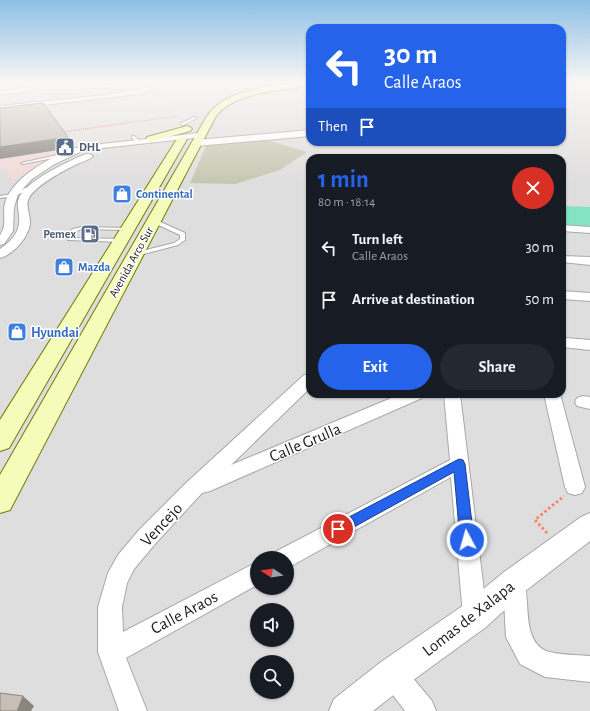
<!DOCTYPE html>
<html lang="en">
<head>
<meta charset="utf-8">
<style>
	body { margin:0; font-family:"Alegreya Sans",sans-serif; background:#242831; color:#f1f3f6; height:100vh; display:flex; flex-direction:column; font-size:15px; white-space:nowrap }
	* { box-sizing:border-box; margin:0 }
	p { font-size:13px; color:#9ea1a6 }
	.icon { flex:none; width:22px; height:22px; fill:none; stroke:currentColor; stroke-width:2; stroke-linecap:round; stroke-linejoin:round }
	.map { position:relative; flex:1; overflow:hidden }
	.side { position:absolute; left:306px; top:154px; width:260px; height:244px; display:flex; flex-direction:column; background:#171b24; border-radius:12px; box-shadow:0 1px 3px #0004 }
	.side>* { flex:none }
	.hud { position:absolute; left:306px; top:24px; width:260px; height:122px; border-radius:12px; box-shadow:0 1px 3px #0004; background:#2563eb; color:#fff; overflow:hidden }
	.needle { width:26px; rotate:282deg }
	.buttons { position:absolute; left:250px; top:551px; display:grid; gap:8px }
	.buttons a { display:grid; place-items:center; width:44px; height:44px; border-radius:50%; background:#171b24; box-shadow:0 1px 3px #0004; font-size:20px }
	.pin { position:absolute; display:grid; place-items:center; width:34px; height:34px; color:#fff; margin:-17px; border:2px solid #fff; border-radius:50%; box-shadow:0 1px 4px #0007 }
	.me { position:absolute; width:44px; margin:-22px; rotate:354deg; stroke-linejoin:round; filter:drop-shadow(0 0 3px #0008) }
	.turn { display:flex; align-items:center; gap:14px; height:84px; padding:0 12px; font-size:18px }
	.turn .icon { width:52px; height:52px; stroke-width:2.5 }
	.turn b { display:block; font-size:28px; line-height:34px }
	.then { display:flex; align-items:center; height:38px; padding:0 12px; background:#0003; gap:8px; font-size:15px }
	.round { display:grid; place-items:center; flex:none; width:42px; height:42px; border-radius:21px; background:#242831 }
	.headline { display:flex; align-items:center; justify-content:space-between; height:68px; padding:0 12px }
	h1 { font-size:24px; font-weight:600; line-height:30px; color:#2563eb }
	.cta { display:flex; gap:8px; margin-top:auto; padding:8px 12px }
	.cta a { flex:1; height:46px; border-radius:24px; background:#2563eb; color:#fff; font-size:16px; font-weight:600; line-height:46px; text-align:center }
	.cta a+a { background:#242831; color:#f1f3f6 }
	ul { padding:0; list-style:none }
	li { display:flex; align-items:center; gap:12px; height:52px; padding:0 12px }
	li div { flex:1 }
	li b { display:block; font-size:15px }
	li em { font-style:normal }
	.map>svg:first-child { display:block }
	.residential { fill:#dfdede; fill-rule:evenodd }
	.commercial { fill:#f2d9d6 }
	.construction { fill:#c6c7b2 }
	.pitch { fill:#83e3c3 }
	.parking { fill:#e1e1e1 }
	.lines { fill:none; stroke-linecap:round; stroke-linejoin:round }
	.service-casing { stroke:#a8a8a8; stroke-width:2 }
	.minor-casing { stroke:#a8a8a8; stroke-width:2 }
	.tertiary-casing { stroke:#a8a8a8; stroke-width:2 }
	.secondary-casing { stroke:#6b7f01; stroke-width:2 }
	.path-far2 { stroke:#ff816b; stroke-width:1; stroke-dasharray:1 1; stroke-linecap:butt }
	.path-far1 { stroke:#ff816b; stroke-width:1.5; stroke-dasharray:1 1; stroke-linecap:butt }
	.path { stroke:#ff816b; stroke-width:3; stroke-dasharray:2.5 2.5; stroke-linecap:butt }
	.service { fill:#fff; fill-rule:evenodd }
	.minor { fill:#fff; fill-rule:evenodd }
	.tertiary { fill:#fff; fill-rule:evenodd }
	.secondary { fill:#f5fcba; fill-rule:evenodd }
	.shaded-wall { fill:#8b857f }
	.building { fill:#c7beb6; stroke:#8b857f }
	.route { fill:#2563eb; stroke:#184099 }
	.labels { text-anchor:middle; stroke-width:3; stroke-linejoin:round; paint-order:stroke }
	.far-service-label { font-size:12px; font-weight:bold; fill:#4e5e75; stroke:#fff; text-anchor:start }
	.far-shop-label { font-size:12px; font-weight:bold; fill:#366cbe; stroke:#fff; text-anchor:start }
	.far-street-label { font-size:12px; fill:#212121; stroke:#fff }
	.shop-label { font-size:14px; font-weight:bold; fill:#366cbe; stroke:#fff; text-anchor:start }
	.near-street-label { font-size:17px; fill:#212121; stroke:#fff }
</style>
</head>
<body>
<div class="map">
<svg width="590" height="711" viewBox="0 0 590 711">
	<rect width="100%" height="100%" fill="#f1eee7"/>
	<path class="residential" d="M 0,83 L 310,83 L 310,142 L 562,142 L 562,83 L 590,83 L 590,711 L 0,711 ZM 310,158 L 562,158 L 562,394 L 310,394 ZM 257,558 L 287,558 L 287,588 L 257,588 ZM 257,610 L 287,610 L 287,640 L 257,640 ZM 257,662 L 287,662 L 287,692 L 257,692 Z"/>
	<path class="commercial" d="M 71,148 L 11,182 L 5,167 L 0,168 L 0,159 Z"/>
	<path class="construction" d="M 267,140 L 307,152 L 280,170 L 235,184 L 190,183 L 207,144 Z"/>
	<path class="pitch" d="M 562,206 L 590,207 L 590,226 L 562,225 Z"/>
	<path class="parking" d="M 164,95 L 191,115 L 191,120 L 181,129 L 152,137 L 101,142 L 71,148 L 46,112 Z"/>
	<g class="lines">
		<defs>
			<path id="service" d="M 194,117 L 197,118 L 183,125 L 180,124 Z
				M 132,136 L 134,136 L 140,141 L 137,142 L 132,138 Z
				M 62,154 L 63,154 L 63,156 L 23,164 L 21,163 Z
				M 30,186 L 34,187 L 15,196 L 0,198 L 0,196 L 12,194 Z
				M 152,220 L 156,220 L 185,233 L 185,240 L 178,245 L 136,256 L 134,255 L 134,253 L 174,243 L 180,239 L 180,235 L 152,222 Z
				M 81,227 L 129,228 L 131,229 L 129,230 L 81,229 L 77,231 L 72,235 L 72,238 L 124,239 L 125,240 L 122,242 L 68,240 L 66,235 L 67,234 L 73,229 Z"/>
			<path id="minor" d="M 83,83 L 99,85 L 124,83 L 104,88 L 37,90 L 0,95 L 0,91 L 37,86 L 83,85 Z
				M 272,83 L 278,83 L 273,88 L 270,86 Z
				M 150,87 L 152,88 L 152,90 L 139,94 L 0,110 L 0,106 L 105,95 Z
				M 200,133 L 204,135 L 203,137 L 84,150 L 53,165 L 32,179 L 18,194 L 14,208 L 13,231 L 4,244 L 0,245 C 0,243 0,239 0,236 C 1,232 4,229 4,225 C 5,217 3,210 5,203 C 13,175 58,152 84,146 Z
				M 86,154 L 89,154 L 93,156 C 89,160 82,162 77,164 C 63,171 36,185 29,198 C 25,205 30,214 30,222 C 30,236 13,255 0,258 L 0,249 C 11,241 21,232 19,216 C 19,212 17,206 18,201 C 22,182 69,161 86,154 Z
				M 562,225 L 590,227 L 590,233 L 562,231 Z
				M 562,256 L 590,257 L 590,265 L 562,262 Z
				M 562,291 L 590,293 L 590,301 L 562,299 Z
				M 566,338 L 590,340 L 590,350 L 562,347 L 562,339 Z
				M 310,374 L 310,388 L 231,465 L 401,394 L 424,394 L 422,398 L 210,491 L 202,493 L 155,544 L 134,569 L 127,583 L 122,607 L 123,632 L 257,562 L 257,585 L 126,658 L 147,711 L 119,711 L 98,652 L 98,607 L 108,573 L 118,555 L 139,530 L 186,483 L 304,375 Z
				M 444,394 L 460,394 L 487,616 L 484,625 L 475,628 L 466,625 L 463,616 L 451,477 L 293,565 L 287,568 L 287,558 L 274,558 L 277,551 L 450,460 Z
				M 544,394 L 560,394 L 585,487 L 582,493 L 575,495 L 568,493 L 565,487 Z
				M 583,396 L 590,397 L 590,409 L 577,406 L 575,402 L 577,398 Z
				M 514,571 L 522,574 C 532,597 520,639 546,651 C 557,655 578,655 590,656 L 590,682 L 545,677 L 520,664 L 506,637 L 503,582 L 506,574 Z
				M 393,661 L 402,665 L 432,701 L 436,711 L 405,711 L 384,683 L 380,674 L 384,665 Z"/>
			<path id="tertiary" d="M 310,130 L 310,136 L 196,146 L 191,143 L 196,140 Z
				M 590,513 L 590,541 L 524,592 L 486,627 L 405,686 L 373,711 L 329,711 L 334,699 L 381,662 L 464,605 L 504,572 L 581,517 Z"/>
			<path id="secondary" d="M 298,83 L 310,83 L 310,86 C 282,90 234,92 216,116 L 10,510 L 0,513 L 0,475 L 207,116 C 226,89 267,87 298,83 Z
				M 187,126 L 190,127 L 192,129 L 190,131 L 151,142 L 146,139 L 147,137 Z
				M 182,136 L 187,139 L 9,448 L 0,451 L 0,420 L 177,139 Z"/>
		</defs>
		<use href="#service" class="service-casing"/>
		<use href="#minor" class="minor-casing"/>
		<use href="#tertiary" class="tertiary-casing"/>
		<use href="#secondary" class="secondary-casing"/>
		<path class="path-far2" d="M 120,124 L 179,116"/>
		<path class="path-far1" d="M 63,132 L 127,123"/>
		<path class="path" d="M 547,533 L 535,520 L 564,496"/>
		<use href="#service" class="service"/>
		<use href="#minor" class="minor"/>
		<use href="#tertiary" class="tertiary"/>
		<use href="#secondary" class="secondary"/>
	</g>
	<path class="shaded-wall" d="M 68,137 L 71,148 L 0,159 L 0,147 Z
		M 23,696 L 34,706 L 31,711 L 17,711 Z"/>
	<path class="building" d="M 43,103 L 68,137 L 0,147 L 0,108 Z
		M 0,693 L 23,696 L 17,711 L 0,711 Z"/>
	<linearGradient id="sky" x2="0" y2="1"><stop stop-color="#8dbfe5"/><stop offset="0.45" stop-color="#f9f7f4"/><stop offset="1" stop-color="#f9f7f4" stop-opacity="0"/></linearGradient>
	<rect width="590" height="183" fill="url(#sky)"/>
	<path class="route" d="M 459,459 L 463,460 L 465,464 L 474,540 L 472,544 L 467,546 L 462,544 L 460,540 L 454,472 L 343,533 L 338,535 L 334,533 L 332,529 L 334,525 Z"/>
	<defs>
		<symbol id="civic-square" viewBox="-11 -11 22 22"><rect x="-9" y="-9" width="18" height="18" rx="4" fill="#5c6f8a" stroke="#fff"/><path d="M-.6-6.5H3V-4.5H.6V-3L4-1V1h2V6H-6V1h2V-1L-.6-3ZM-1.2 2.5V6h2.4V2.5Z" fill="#fff"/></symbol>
		<symbol id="shop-square" viewBox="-11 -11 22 22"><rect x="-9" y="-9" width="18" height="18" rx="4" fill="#3f7fe0" stroke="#fff"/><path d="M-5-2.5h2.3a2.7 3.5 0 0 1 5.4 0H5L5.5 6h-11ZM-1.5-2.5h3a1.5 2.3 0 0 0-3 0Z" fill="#fff"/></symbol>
		<symbol id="fuel-square" viewBox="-11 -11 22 22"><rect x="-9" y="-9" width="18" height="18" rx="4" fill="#5c6f8a" stroke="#fff"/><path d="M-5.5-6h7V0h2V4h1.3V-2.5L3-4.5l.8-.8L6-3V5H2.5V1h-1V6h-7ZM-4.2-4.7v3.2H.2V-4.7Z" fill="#fff"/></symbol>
	</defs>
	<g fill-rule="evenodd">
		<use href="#civic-square" x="54" y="136" width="22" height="22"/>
		<use href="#shop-square" x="111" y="183" width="22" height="22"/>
		<use href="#fuel-square" x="79" y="223" width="22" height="22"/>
		<use href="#shop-square" x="53" y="256" width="22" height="22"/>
		<use href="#shop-square" x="6" y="321" width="22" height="22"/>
	</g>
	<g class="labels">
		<g class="far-service-label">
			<text x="79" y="151">DHL</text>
			<text x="76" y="238" text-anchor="end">Pemex</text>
		</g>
		<g class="far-shop-label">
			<text x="136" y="198">Continental</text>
			<text x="78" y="271">Mazda</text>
		</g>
		<g class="far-street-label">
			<text transform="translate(131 262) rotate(-61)" y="4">Avenida Arco Sur</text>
		</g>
		<g class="shop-label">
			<text x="31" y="337">Hyundai</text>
		</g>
		<g class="near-street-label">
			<text transform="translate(305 442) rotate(-23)" y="6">Calle Grulla</text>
			<text transform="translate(161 524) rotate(-47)" y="6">Vencejo</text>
			<text transform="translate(184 612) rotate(-28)" y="6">Calle Araos</text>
			<text transform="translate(468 618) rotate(-38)" y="6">Lomas de Xalapa</text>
		</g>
	</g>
</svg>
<div class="buttons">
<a><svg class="needle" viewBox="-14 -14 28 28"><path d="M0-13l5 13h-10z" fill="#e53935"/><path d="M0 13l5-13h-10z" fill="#9ea1a6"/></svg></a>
<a><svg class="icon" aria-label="sound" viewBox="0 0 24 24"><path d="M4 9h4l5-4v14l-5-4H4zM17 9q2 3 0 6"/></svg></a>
<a><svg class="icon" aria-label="search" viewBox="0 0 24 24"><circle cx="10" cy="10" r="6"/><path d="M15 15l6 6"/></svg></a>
</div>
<div class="pin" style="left:338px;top:529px;background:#d93025"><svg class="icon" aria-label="arrive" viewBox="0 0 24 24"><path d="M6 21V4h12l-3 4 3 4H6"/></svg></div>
<svg class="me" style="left:467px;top:540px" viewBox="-20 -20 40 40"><circle r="17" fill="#2563eb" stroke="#fff" stroke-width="3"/><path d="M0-11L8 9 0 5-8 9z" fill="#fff"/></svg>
<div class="hud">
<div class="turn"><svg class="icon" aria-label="left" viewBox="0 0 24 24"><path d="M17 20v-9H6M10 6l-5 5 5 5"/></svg><div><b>30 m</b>Calle Araos</div></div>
<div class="then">Then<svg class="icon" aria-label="arrive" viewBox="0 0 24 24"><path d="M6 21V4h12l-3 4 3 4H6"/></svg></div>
</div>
<section class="side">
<div class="headline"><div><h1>1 min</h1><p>80 m · 18:14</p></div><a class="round" style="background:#d93025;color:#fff"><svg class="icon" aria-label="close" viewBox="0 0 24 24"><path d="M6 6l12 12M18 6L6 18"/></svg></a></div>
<ul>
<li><svg class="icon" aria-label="left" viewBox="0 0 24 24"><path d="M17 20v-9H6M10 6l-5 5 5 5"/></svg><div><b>Turn left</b><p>Calle Araos</p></div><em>30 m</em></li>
<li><svg class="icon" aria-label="arrive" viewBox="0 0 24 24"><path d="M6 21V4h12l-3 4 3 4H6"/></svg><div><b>Arrive at destination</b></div><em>50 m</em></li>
</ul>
<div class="cta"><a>Exit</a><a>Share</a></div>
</section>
</div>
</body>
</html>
